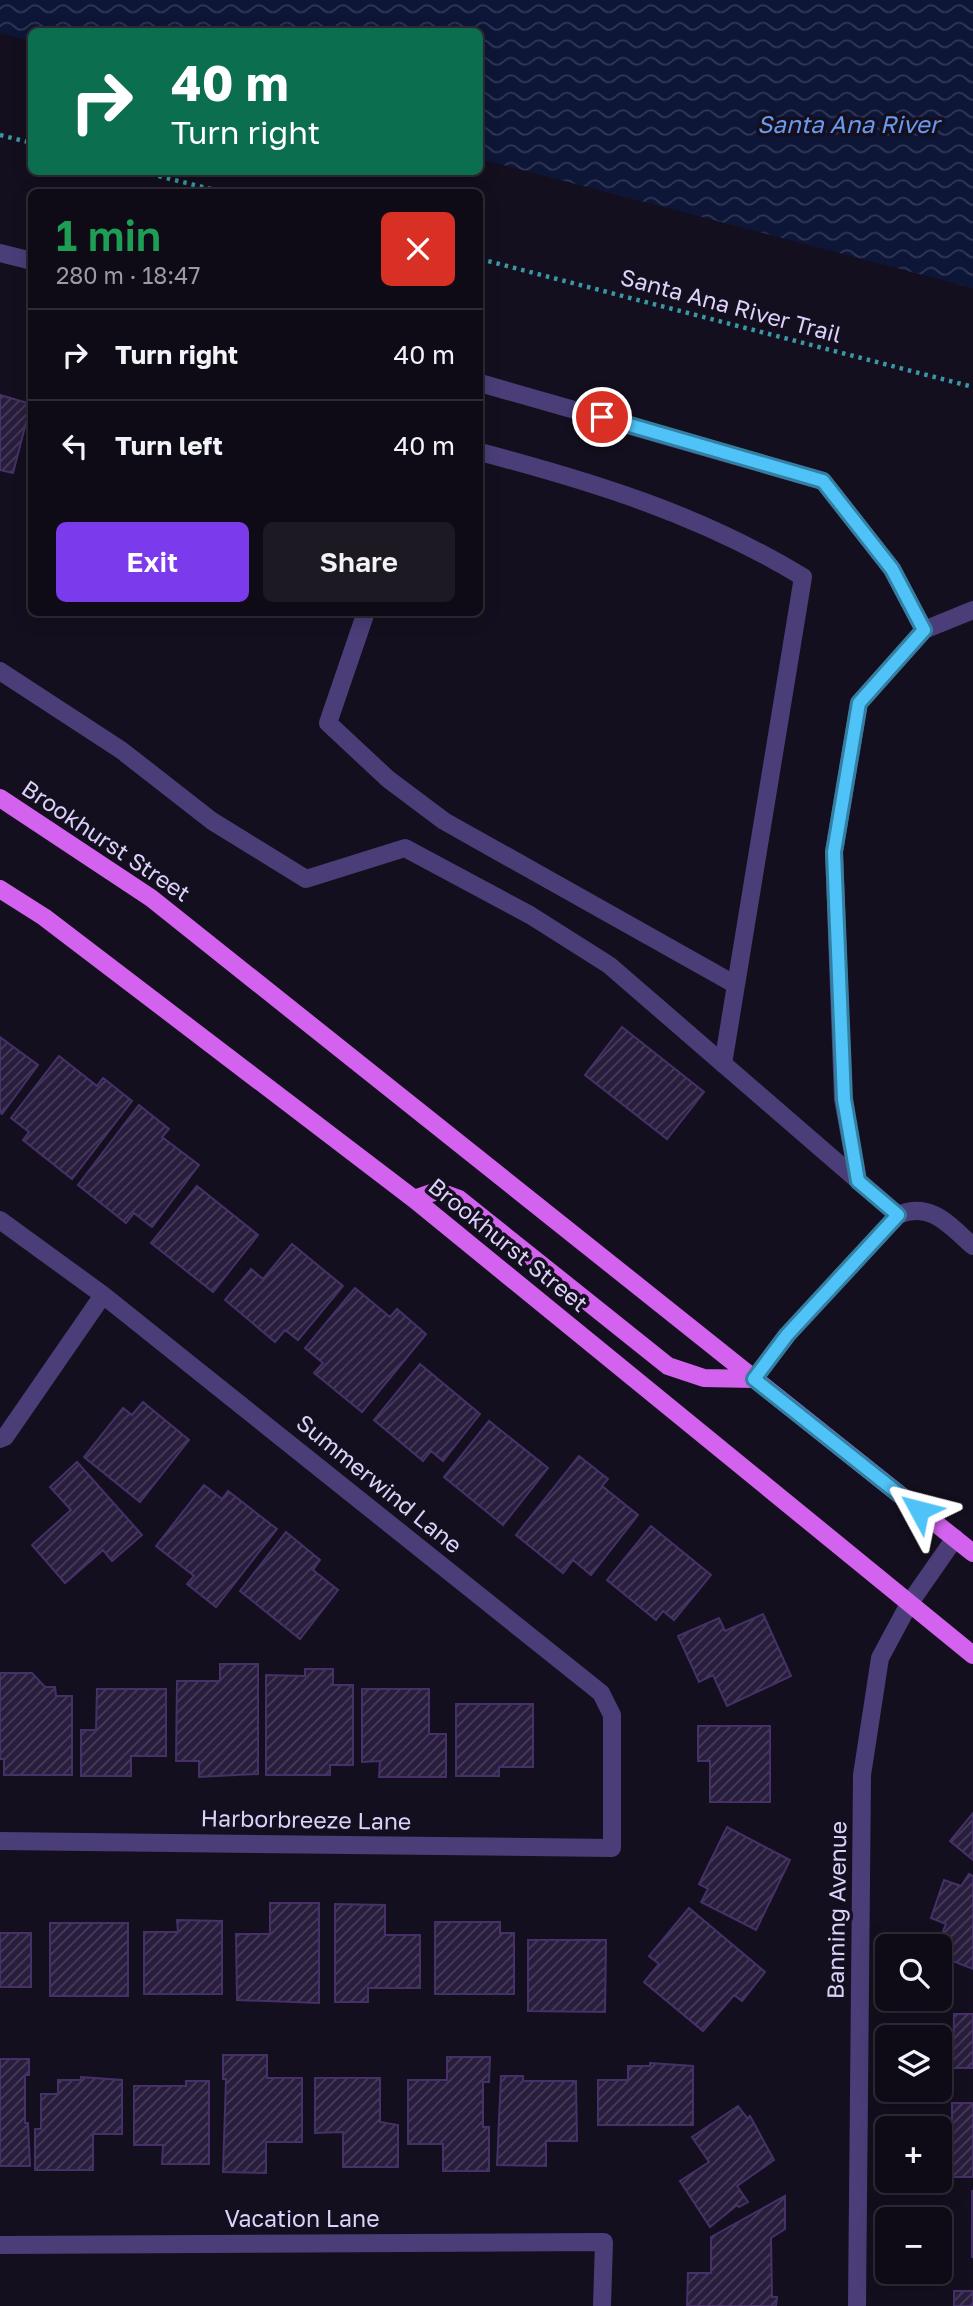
<!DOCTYPE html>
<html lang="en">
<head>
<meta charset="utf-8">
<style>
	body { margin:0; font-family:"Golos Text",sans-serif; background:#1d1923; color:#f1f3f6; height:100vh; display:flex; flex-direction:column; font-size:26px; white-space:nowrap }
	* { box-sizing:border-box; margin:0 }
	p { font-size:23px; color:#9b9ba1 }
	.icon { flex:none; width:38px; height:38px; fill:none; stroke:currentColor; stroke-width:2; stroke-linecap:round; stroke-linejoin:round }
	.map { position:relative; flex:1; overflow:hidden }
	.panel { position:absolute; left:28px; top:189px; width:455px; height:427px; display:flex; flex-direction:column; background:#0f0b16; border-radius:10px; box-shadow:0 4px 18px #0003,0 0 0 2px #2f2b35 }
	.panel>* { flex:none }
	.banner { position:absolute; left:28px; top:28px; width:455px; height:147px; border-radius:10px; box-shadow:0 4px 18px #0003,0 0 0 2px #2f2b35; background:#0b6e4f; color:#fff; overflow:hidden }
	.buttons { position:absolute; left:875px; top:1934px; display:grid; gap:14px }
	.buttons a { display:grid; place-items:center; width:77px; height:77px; border-radius:10px; background:#0f0b16; box-shadow:0 4px 18px #0003,0 0 0 2px #2f2b35; font-size:35px }
	.pin { position:absolute; display:grid; place-items:center; width:60px; height:60px; color:#fff; margin:-30px; border:4px solid #fff; border-radius:50%; box-shadow:0 2px 7px #0007 }
	.me { position:absolute; width:77px; margin:-38px; rotate:308deg; stroke-linejoin:round; filter:drop-shadow(0 0 5px #0008) }
	.turn { display:flex; align-items:center; gap:24px; height:147px; padding:0 28px; font-size:32px }
	.turn .icon { width:91px; height:91px; stroke-width:2.5 }
	.turn b { display:block; font-size:49px; line-height:60px }
	.round { display:grid; place-items:center; flex:none; width:74px; height:74px; border-radius:10px; background:#1d1923 }
	.summary { display:flex; align-items:center; justify-content:space-between; height:119px; padding:0 28px }
	h1 { font-size:42px; font-weight:600; line-height:52px; color:#1e9e55 }
	.action { display:flex; gap:14px; margin-top:auto; padding:14px 28px }
	.action a { flex:1; height:80px; border-radius:10px; background:#7c3aed; color:#fff; font-size:28px; font-weight:600; line-height:80px; text-align:center }
	.action a+a { background:#1d1923; color:#f1f3f6 }
	ul { padding:0; list-style:none }
	li { display:flex; align-items:center; gap:21px; height:91px; padding:0 28px; border-top:2px solid #2f2b35 }
	li div { flex:1 }
	li b { display:block; font-size:26px }
	li em { font-style:normal }
	.map>svg:first-child { display:block }
	.water { fill:url(#water-waves) }
	.building { fill:url(#building-hatch); stroke:#453167; stroke-width:2 }
	.lines { fill:none; stroke-linecap:round; stroke-linejoin:round }
	.path { stroke:#3a98a5; stroke-width:4.5; stroke-dasharray:3.5 5; stroke-linecap:butt }
	.minor { stroke:#4b3e78; stroke-width:18 }
	.major { stroke:#d363ee; stroke-width:18 }
	.route-casing { stroke:#337fa1; stroke-width:18 }
	.route { stroke:#4fc3f7; stroke-width:12 }
	.labels { text-anchor:middle; stroke-width:7; stroke-linejoin:round; paint-order:stroke }
	.street-label { font-size:23px; fill:#ddd1fa; stroke:#140f1e }
	.water-label { font-size:24px; font-style:italic; fill:#6a9aef; stroke:#140f1e }
</style>
</head>
<body>
<div class="map">
<svg width="973" height="2306" viewBox="0 0 973 2306">
	<defs>
		<pattern id="water-waves" width="16" height="10" patternUnits="userSpaceOnUse" patternTransform="scale(1.75)"><rect width="16" height="10" fill="#0e1638"/><path d="M0 5q4-4 8 0t8 0" fill="none" stroke="#313756"/></pattern>
		<pattern id="building-hatch" width="6" height="6" patternUnits="userSpaceOnUse" patternTransform="scale(1.75)"><rect width="6" height="6" fill="#291d3d"/><path d="M-1 1l2-2M0 6l6-6M5 7l2-2" fill="none" stroke="#483d5a"/></pattern>
	</defs>
	<rect width="100%" height="100%" fill="#140f1e"/>
	<path class="water" d="M 0,0 L 973,0 L 973,288 L 480,159 L 480,32 L 32,32 L 31,41 L 0,33 Z"/>
	<path class="building" d="M 0,395 L 31,404 L 13,473 L 0,470 Z
		M 622,1027 L 704,1092 L 667,1139 L 585,1075 Z
		M 0,1037 L 38,1065 L 2,1114 L 0,1113 Z
		M 59,1056 L 97,1086 L 103,1078 L 132,1101 L 72,1179 L 23,1140 L 29,1132 L 11,1118 Z
		M 139,1105 L 169,1129 L 162,1137 L 199,1165 L 152,1227 L 134,1213 L 126,1223 L 78,1185 Z
		M 197,1186 L 258,1235 L 213,1292 L 151,1243 Z
		M 292,1244 L 343,1286 L 298,1340 L 285,1330 L 275,1342 L 225,1300 L 251,1269 L 263,1279 Z
		M 355,1288 L 390,1317 L 397,1309 L 426,1334 L 362,1412 L 314,1373 L 323,1363 L 305,1348 Z
		M 420,1364 L 480,1414 L 443,1461 L 431,1451 L 423,1461 L 374,1420 Z
		M 143,1402 L 189,1440 L 140,1502 L 84,1457 L 123,1408 L 132,1415 Z
		M 489,1421 L 548,1468 L 503,1525 L 444,1477 Z
		M 579,1456 L 608,1479 L 602,1486 L 638,1515 L 591,1575 L 573,1560 L 563,1573 L 516,1535 Z
		M 77,1462 L 142,1535 L 112,1561 L 103,1550 L 65,1583 L 32,1545 L 71,1510 L 50,1487 Z
		M 204,1485 L 222,1499 L 228,1491 L 277,1529 L 216,1607 L 187,1584 L 194,1576 L 156,1546 Z
		M 651,1526 L 711,1575 L 674,1620 L 663,1611 L 656,1620 L 607,1580 Z
		M 286,1532 L 320,1560 L 313,1570 L 338,1590 L 300,1639 L 240,1591 Z
		M 763,1614 L 791,1676 L 727,1706 L 713,1675 L 699,1682 L 678,1636 L 719,1618 L 725,1631 Z
		M 220,1664 L 258,1664 L 258,1774 L 199,1777 L 199,1761 L 176,1761 L 177,1681 L 220,1681 Z
		M 305,1669 L 333,1669 L 333,1685 L 353,1685 L 353,1765 L 330,1765 L 330,1775 L 266,1775 L 266,1675 L 305,1676 Z
		M 0,1673 L 32,1673 L 45,1687 L 55,1687 L 56,1696 L 72,1696 L 72,1775 L 4,1775 L 4,1759 L 0,1759 Z
		M 97,1689 L 166,1689 L 166,1756 L 131,1756 L 131,1776 L 81,1776 L 81,1730 L 96,1730 Z
		M 362,1689 L 429,1689 L 429,1734 L 446,1734 L 446,1777 L 379,1777 L 380,1761 L 362,1762 Z
		M 456,1704 L 533,1704 L 533,1767 L 499,1767 L 499,1776 L 456,1776 Z
		M 698,1726 L 770,1726 L 770,1802 L 710,1802 L 710,1761 L 698,1761 Z
		M 973,1813 L 973,1860 L 950,1841 Z
		M 727,1827 L 790,1860 L 756,1930 L 701,1902 L 708,1889 L 699,1884 Z
		M 969,1874 L 973,1876 L 973,1969 L 940,1956 L 940,1946 L 937,1946 L 946,1924 L 931,1918 L 944,1880 L 961,1886 Z
		M 270,1903 L 319,1903 L 319,2003 L 237,2000 L 236,1934 L 270,1934 Z
		M 335,1904 L 385,1905 L 385,1935 L 420,1935 L 420,1988 L 368,1988 L 368,2002 L 335,2002 Z
		M 689,1908 L 765,1972 L 742,2001 L 734,1995 L 703,2031 L 644,1982 L 659,1964 L 649,1956 Z
		M 177,1920 L 222,1921 L 222,1994 L 144,1994 L 144,1932 L 178,1932 Z
		M 435,1922 L 500,1922 L 500,1933 L 514,1933 L 514,1994 L 435,1994 Z
		M 50,1923 L 128,1923 L 128,1996 L 50,1996 Z
		M 0,1933 L 31,1933 L 31,1987 L 0,1987 Z
		M 528,1940 L 606,1940 L 605,2012 L 528,2011 Z
		M 954,2014 L 973,2014 L 973,2068 L 953,2068 Z
		M 223,2055 L 267,2055 L 267,2078 L 302,2078 L 302,2142 L 266,2142 L 266,2173 L 223,2172 L 226,2079 L 223,2079 Z
		M 447,2057 L 490,2057 L 489,2082 L 483,2082 L 483,2127 L 489,2127 L 489,2171 L 443,2171 L 443,2144 L 408,2144 L 408,2080 L 447,2080 Z
		M 0,2059 L 29,2059 L 29,2075 L 25,2075 L 25,2123 L 28,2123 L 30,2166 L 0,2166 Z
		M 650,2063 L 693,2066 L 693,2125 L 598,2125 L 598,2080 L 628,2080 L 628,2066 L 650,2066 Z
		M 501,2076 L 523,2076 L 523,2081 L 576,2081 L 577,2141 L 546,2141 L 546,2166 L 497,2165 Z
		M 81,2077 L 122,2080 L 122,2134 L 93,2134 L 93,2170 L 35,2170 L 35,2129 L 41,2129 L 41,2094 L 58,2094 L 58,2080 L 81,2080 Z
		M 315,2078 L 380,2078 L 380,2122 L 398,2125 L 398,2167 L 343,2167 L 343,2132 L 315,2133 Z
		M 186,2081 L 209,2081 L 209,2164 L 162,2164 L 163,2145 L 134,2145 L 134,2086 L 186,2086 Z
		M 952,2103 L 973,2103 L 973,2177 L 946,2177 L 946,2133 L 952,2133 Z
		M 738,2106 L 747,2118 L 750,2116 L 774,2160 L 737,2186 L 748,2202 L 739,2207 L 737,2205 L 710,2227 L 680,2181 L 709,2162 L 692,2137 Z
		M 972,2191 L 973,2191 L 973,2257 L 972,2257 Z
		M 785,2196 L 785,2229 L 771,2238 L 772,2297 L 777,2297 L 776,2306 L 687,2306 L 688,2273 L 711,2273 L 711,2237 Z
		M 954,2291 L 973,2291 L 973,2306 L 954,2306 Z"/>
	<g class="lines">
		<path class="path" d="M 0,135 L 32,143
			M 142,172 L 223,192
			M 480,259 L 973,387"/>
		<path class="minor" d="M 0,253 L 32,261
			M 480,383 L 823,481 L 892,569 L 924,630
			M 480,452 C 594,482 701,515 803,577 L 723,1064
			M 366,612 L 328,723 L 388,779 L 444,821 L 736,985
			M 0,671 L 121,750 L 212,821 L 306,879 L 405,848 L 530,915 L 609,965 L 898,1215
			M 858,1181 L 843,1099 L 834,852 L 859,703 L 924,630 L 973,610
			M 0,1220 L 103,1295 L 601,1693 L 612,1715 L 612,1848 L 0,1841
			M 754,1379 L 787,1335 L 898,1215 C 931,1201 949,1225 973,1246
			M 0,1439 L 5,1437 L 103,1295
			M 0,2245 L 604,2242 L 602,2306
			M 857,2306 L 862,1775 L 880,1658 L 909,1604 L 955,1538"/>
		<path class="major" d="M 0,798 L 151,898 L 973,1553
			M 0,889 L 44,917 L 414,1199 L 973,1655
			M 414,1199 L 437,1191 L 459,1199 L 668,1366 L 704,1378 L 754,1379"/>
	</g>
	<g class="lines">
		<defs>
			<path id="route" d="M 602,417 L 823,481 L 892,569 L 924,630 L 859,703 L 834,852 L 844,1099 L 858,1181 L 898,1215 L 787,1335 L 754,1379 L 919,1510"/>
		</defs>
		<use href="#route" class="route-casing"/>
		<use href="#route" class="route"/>
	</g>
	<g class="labels">
		<g class="street-label">
			<text transform="translate(731 306) rotate(15)" y="8">Santa Ana River Trail</text>
			<text transform="translate(106 841) rotate(34)" y="8">Brookhurst Street</text>
			<text transform="translate(508 1245) rotate(39)" y="8">Brookhurst Street</text>
			<text transform="translate(379 1484) rotate(39)" y="8">Summerwind Lane</text>
			<text transform="translate(306 1820) rotate(1)" y="8">Harborbreeze Lane</text>
			<text transform="translate(837 1910) rotate(-89)" y="8">Banning Avenue</text>
			<text x="302" y="2227">Vacation Lane</text>
		</g>
		<g class="water-label">
			<text x="848" y="133">Santa Ana River</text>
		</g>
	</g>
</svg>
<div class="buttons">
<a><svg class="icon" aria-label="search" viewBox="0 0 24 24"><circle cx="10" cy="10" r="6"/><path d="M15 15l6 6"/></svg></a>
<a><svg class="icon" aria-label="layers" viewBox="0 0 24 24"><path d="M12 4l9 5-9 5-9-5zM3 14l9 5 9-5"/></svg></a>
<a>+</a>
<a>−</a>
</div>
<div class="pin" style="left:602px;top:417px;background:#d93025"><svg class="icon" aria-label="arrive" viewBox="0 0 24 24"><path d="M6 21V4h12l-3 4 3 4H6"/></svg></div>
<svg class="me" style="left:919px;top:1510px" viewBox="-20 -20 40 40"><path d="M0-17L14 15 0 8-14 15z" fill="#4fc3f7" stroke="#fff" stroke-width="4"/></svg>
<div class="banner">
<div class="turn"><svg class="icon" aria-label="right" viewBox="0 0 24 24"><path d="M7 20v-9h11M14 6l5 5-5 5"/></svg><div><b>40 m</b>Turn right</div></div>
</div>
<section class="panel">
<div class="summary"><div><h1>1 min</h1><p>280 m · 18:47</p></div><a class="round" style="background:#d93025;color:#fff"><svg class="icon" aria-label="close" viewBox="0 0 24 24"><path d="M6 6l12 12M18 6L6 18"/></svg></a></div>
<ul>
<li><svg class="icon" aria-label="right" viewBox="0 0 24 24"><path d="M7 20v-9h11M14 6l5 5-5 5"/></svg><div><b>Turn right</b></div><em>40 m</em></li>
<li><svg class="icon" aria-label="left" viewBox="0 0 24 24"><path d="M17 20v-9H6M10 6l-5 5 5 5"/></svg><div><b>Turn left</b></div><em>40 m</em></li>
</ul>
<div class="action"><a>Exit</a><a>Share</a></div>
</section>
</div>
</body>
</html>
